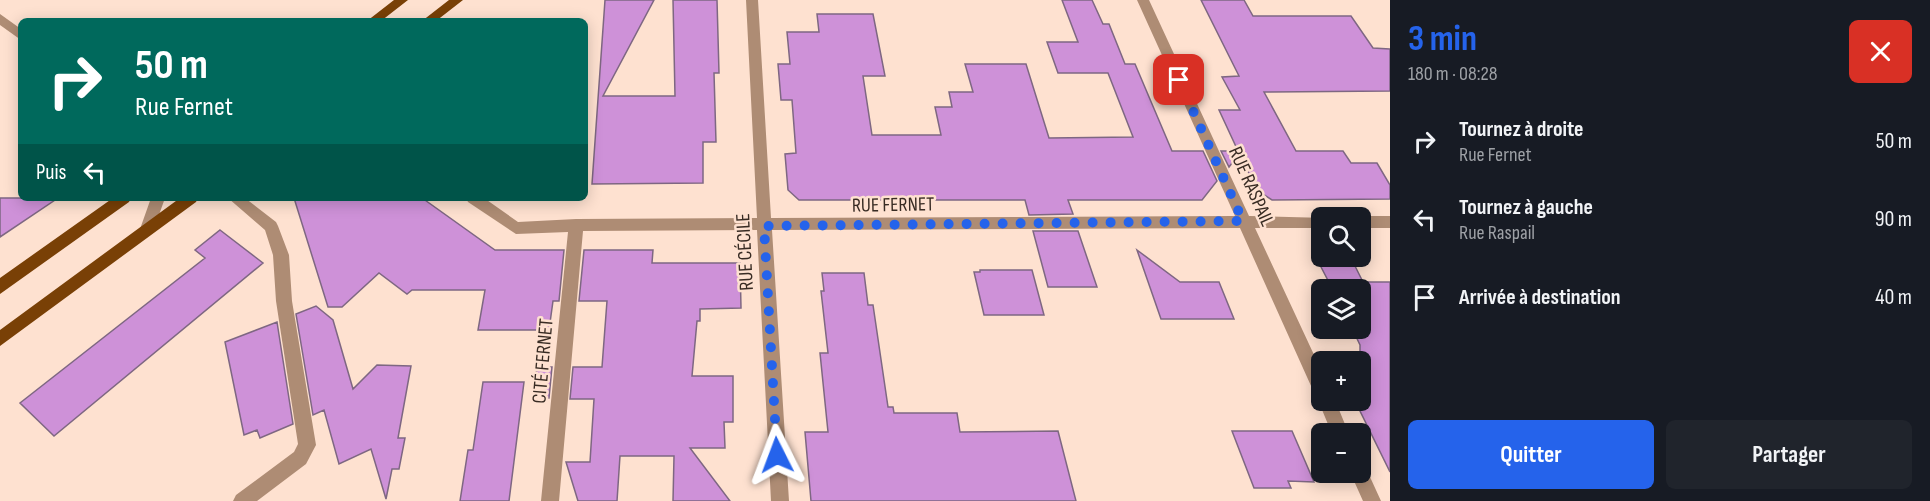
<!DOCTYPE html>
<html lang="fr">
<head>
<meta charset="utf-8">
<style>
	body { margin:0; font-family:"Sofia Sans Condensed",sans-serif; background:#20242c; color:#f1f3f6; height:100vh; display:flex; flex-direction:column; font-size:22px; white-space:nowrap }
	* { box-sizing:border-box; margin:0 }
	p { font-size:20px; color:#9ea1a6 }
	.icon { flex:none; width:33px; height:33px; fill:none; stroke:currentColor; stroke-width:2; stroke-linecap:round; stroke-linejoin:round }
	.map { position:relative; flex:1; overflow:hidden }
	.sheet { display:flex; flex-direction:column; background:#171b24; width:540px }
	.sheet>* { flex:none }
	.hud { position:absolute; left:18px; top:18px; width:570px; height:183px; border-radius:9px; box-shadow:0 3px 15px #0003; background:#00695c; color:#fff; overflow:hidden }
	.fabs { position:absolute; left:1311px; top:207px; display:grid; gap:12px }
	.fabs a { display:grid; place-items:center; width:60px; height:60px; border-radius:9px; background:#171b24; box-shadow:0 3px 15px #0003; font-size:30px }
	.pin { position:absolute; display:grid; place-items:center; width:51px; height:51px; color:#fff; margin:-26px; border-radius:12px; box-shadow:0 3px 9px #0006 }
	.me { position:absolute; width:66px; margin:-33px; rotate:357deg; stroke-linejoin:round; filter:drop-shadow(0 0 4px #0008) }
	.turn { display:flex; align-items:center; gap:21px; height:126px; padding:0 18px; font-size:27px }
	.turn .icon { width:78px; height:78px; stroke-width:2.5 }
	.turn b { display:block; font-size:42px; line-height:51px }
	.then { display:flex; align-items:center; height:57px; padding:0 18px; background:#0003; gap:12px; font-size:22px }
	.round { display:grid; place-items:center; flex:none; width:63px; height:63px; border-radius:9px; background:#20242c }
	.head { display:flex; align-items:center; justify-content:space-between; height:102px; padding:0 18px }
	h1 { font-size:36px; font-weight:700; line-height:45px; color:#2563eb }
	.action { display:flex; gap:12px; margin-top:auto; padding:12px 18px }
	.action a { flex:1; height:69px; border-radius:9px; background:#2563eb; color:#fff; font-size:24px; font-weight:700; line-height:69px; text-align:center }
	.action a+a { background:#20242c; color:#f1f3f6 }
	ul { padding:0; list-style:none }
	li { display:flex; align-items:center; gap:18px; height:78px; padding:0 18px }
	li div { flex:1 }
	li b { display:block; font-size:22px }
	li em { font-style:normal }
	main { display:flex; flex:1; min-height:0 }
	.map>svg:first-child { display:block }
	.building { fill:#ce91d8; stroke:#7e6782; stroke-width:1.5 }
	.lines { fill:none; stroke-linecap:round; stroke-linejoin:round }
	.minor { fill:#ae8c74; fill-rule:evenodd }
	.major { fill:#794006; fill-rule:evenodd }
	.route { stroke:#2563eb; stroke-width:10; stroke-dasharray:0 18 }
	.labels { text-anchor:middle; stroke-width:5; stroke-linejoin:round; paint-order:stroke }
	.street-label { font-size:20px; fill:#382b23; stroke:#fee1d0 }
</style>
</head>
<body>
<main>
<div class="map">
<svg width="1390" height="501" viewBox="0 0 1390 501">
	<rect width="100%" height="100%" fill="#fee1d0"/>
	<path class="building" d="M 605,0 L 654,0 L 603,96 L 675,96 L 673,0 L 717,0 L 719,73 L 714,73 L 716,142 L 703,142 L 703,183 L 592,184 Z
		M 1062,0 L 1092,0 L 1103,24 L 1109,24 L 1125,64 L 1135,64 L 1172,151 L 1203,151 L 1217,181 L 1202,200 L 1068,200 L 1073,214 L 1029,215 L 1025,200 L 799,200 L 788,190 L 785,154 L 796,153 L 792,100 L 781,100 L 778,64 L 790,64 L 787,32 L 819,32 L 817,14 L 873,14 L 885,76 L 863,76 L 872,135 L 941,135 L 935,107 L 952,107 L 949,92 L 973,92 L 965,64 L 1026,64 L 1049,138 L 1133,137 L 1108,73 L 1058,73 L 1047,42 L 1078,42 Z
		M 1201,0 L 1244,0 L 1253,16 L 1351,16 L 1373,48 L 1390,49 L 1390,91 L 1264,92 L 1296,151 L 1343,151 L 1351,163 L 1377,163 L 1390,185 L 1390,199 L 1272,200 L 1258,191 L 1239,154 L 1229,167 L 1221,151 L 1238,151 L 1219,110 L 1240,110 L 1222,77 L 1239,76 Z
		M 0,198 L 58,198 L 0,237 Z
		M 294,198 L 422,198 L 495,250 L 564,250 L 559,301 L 553,301 L 549,330 L 478,330 L 485,290 L 412,290 L 407,294 L 379,273 L 342,307 L 328,307 Z
		M 220,230 L 263,263 L 54,436 L 20,403 L 205,258 L 195,250 Z
		M 1033,231 L 1078,231 L 1097,287 L 1048,287 Z
		M 584,250 L 653,250 L 652,263 L 740,263 L 741,308 L 700,309 L 700,321 L 697,321 L 692,376 L 733,376 L 733,422 L 724,422 L 725,448 L 690,448 L 730,501 L 673,501 L 674,456 L 620,456 L 617,501 L 578,501 L 566,462 L 590,462 L 594,399 L 570,399 L 573,367 L 602,367 L 607,301 L 579,301 Z
		M 1137,250 L 1180,282 L 1219,282 L 1234,319 L 1161,319 Z
		M 1354,264 L 1363,282 L 1390,282 L 1390,472 L 1360,411 L 1360,345 L 1352,328 L 1360,328 L 1360,290 L 1333,290 L 1320,265 Z
		M 980,270 L 1032,270 L 1044,315 L 984,315 L 974,272 L 980,272 Z
		M 822,273 L 864,273 L 868,305 L 873,305 L 888,407 L 893,407 L 894,413 L 957,413 L 960,432 L 1058,431 L 1076,501 L 811,501 L 805,432 L 828,432 L 820,353 L 828,353 L 821,291 L 824,291 Z
		M 316,306 L 333,320 L 353,389 L 377,365 L 411,366 L 398,438 L 405,438 L 399,469 L 392,469 L 386,499 L 371,449 L 339,464 L 324,410 L 313,415 L 296,314 Z
		M 277,322 L 293,424 L 260,438 L 257,430 L 244,435 L 225,342 Z
		M 535,367 L 552,367 L 549,398 L 545,398 Z
		M 483,382 L 524,382 L 509,501 L 460,501 L 468,450 L 473,450 Z
		M 1232,431 L 1292,431 L 1314,482 L 1288,481 L 1291,488 L 1254,488 Z"/>
	<g class="lines">
		<path class="minor" d="M 746,0 L 758,0 L 771,218 L 1235,216 L 1137,0 L 1149,0 L 1249,216 L 1327,218 L 1322,218 L 1322,228 L 1255,228 L 1322,372 L 1322,400 L 1335,400 L 1349,434 L 1332,434 L 1318,400 L 1319,398 L 1316,397 L 1240,228 L 772,230 L 789,501 L 771,501 L 757,230 L 583,231 L 559,501 L 541,501 L 568,232 L 516,234 L 468,202 L 466,198 L 484,198 L 518,222 L 576,219 L 757,218 Z
			M 0,14 L 21,29 L 21,40 L 0,25 Z
			M 151,198 L 165,198 L 154,229 L 152,233 L 142,233 L 140,229 Z
			M 228,198 L 245,198 L 276,222 L 278,226 L 289,255 L 292,301 L 316,445 L 306,464 L 257,501 L 233,501 L 236,495 L 294,452 L 298,444 L 276,301 L 273,255 L 265,230 Z
			M 1360,216 L 1390,216 L 1390,228 L 1360,228 L 1360,218 L 1355,218 Z
			M 1360,464 L 1365,466 L 1381,501 L 1363,501 L 1350,472 L 1360,472 Z"/>
		<path class="major" d="M 394,0 L 408,0 L 381,21 L 367,21 Z
			M 449,0 L 463,0 L 436,21 L 422,21 Z
			M 113,198 L 131,198 L 129,202 L 0,294 L 0,278 Z
			M 180,198 L 198,198 L 196,202 L 0,346 L 0,330 Z"/>
	</g>
	<g class="lines">
		<path class="route" d="M 777,455 L 764,226 L 1243,221 L 1179,80"/>
	</g>
	<g class="labels">
		<g class="street-label">
			<text transform="translate(1252 186) rotate(66)" y="7">RUE RASPAIL</text>
			<text transform="translate(893 204) rotate(-1)" y="7">RUE FERNET</text>
			<text transform="translate(744 252) rotate(-93)" y="7">RUE CÉCILE</text>
			<text transform="translate(542 361) rotate(-85)" y="7">CITÉ FERNET</text>
		</g>
	</g>
</svg>
<div class="fabs">
<a><svg class="icon" aria-label="search" viewBox="0 0 24 24"><circle cx="10" cy="10" r="6"/><path d="M15 15l6 6"/></svg></a>
<a><svg class="icon" aria-label="layers" viewBox="0 0 24 24"><path d="M12 4l9 5-9 5-9-5zM3 14l9 5 9-5"/></svg></a>
<a>+</a>
<a>−</a>
</div>
<div class="pin" style="left:1179px;top:80px;background:#d93025"><svg class="icon" aria-label="arrive" viewBox="0 0 24 24"><path d="M6 21V4h12l-3 4 3 4H6"/></svg></div>
<svg class="me" style="left:777px;top:455px" viewBox="-20 -20 40 40"><path d="M0-17L14 15 0 8-14 15z" fill="#2563eb" stroke="#fff" stroke-width="4"/></svg>
<div class="hud">
<div class="turn"><svg class="icon" aria-label="right" viewBox="0 0 24 24"><path d="M7 20v-9h11M14 6l5 5-5 5"/></svg><div><b>50 m</b>Rue Fernet</div></div>
<div class="then">Puis<svg class="icon" aria-label="left" viewBox="0 0 24 24"><path d="M17 20v-9H6M10 6l-5 5 5 5"/></svg></div>
</div>
</div>
<section class="sheet">
<div class="head"><div><h1>3 min</h1><p>180 m · 08:28</p></div><a class="round" style="background:#d93025;color:#fff"><svg class="icon" aria-label="close" viewBox="0 0 24 24"><path d="M6 6l12 12M18 6L6 18"/></svg></a></div>
<ul>
<li><svg class="icon" aria-label="right" viewBox="0 0 24 24"><path d="M7 20v-9h11M14 6l5 5-5 5"/></svg><div><b>Tournez à droite</b><p>Rue Fernet</p></div><em>50 m</em></li>
<li><svg class="icon" aria-label="left" viewBox="0 0 24 24"><path d="M17 20v-9H6M10 6l-5 5 5 5"/></svg><div><b>Tournez à gauche</b><p>Rue Raspail</p></div><em>90 m</em></li>
<li><svg class="icon" aria-label="arrive" viewBox="0 0 24 24"><path d="M6 21V4h12l-3 4 3 4H6"/></svg><div><b>Arrivée à destination</b></div><em>40 m</em></li>
</ul>
<div class="action"><a>Quitter</a><a>Partager</a></div>
</section>
</main>
</body>
</html>
